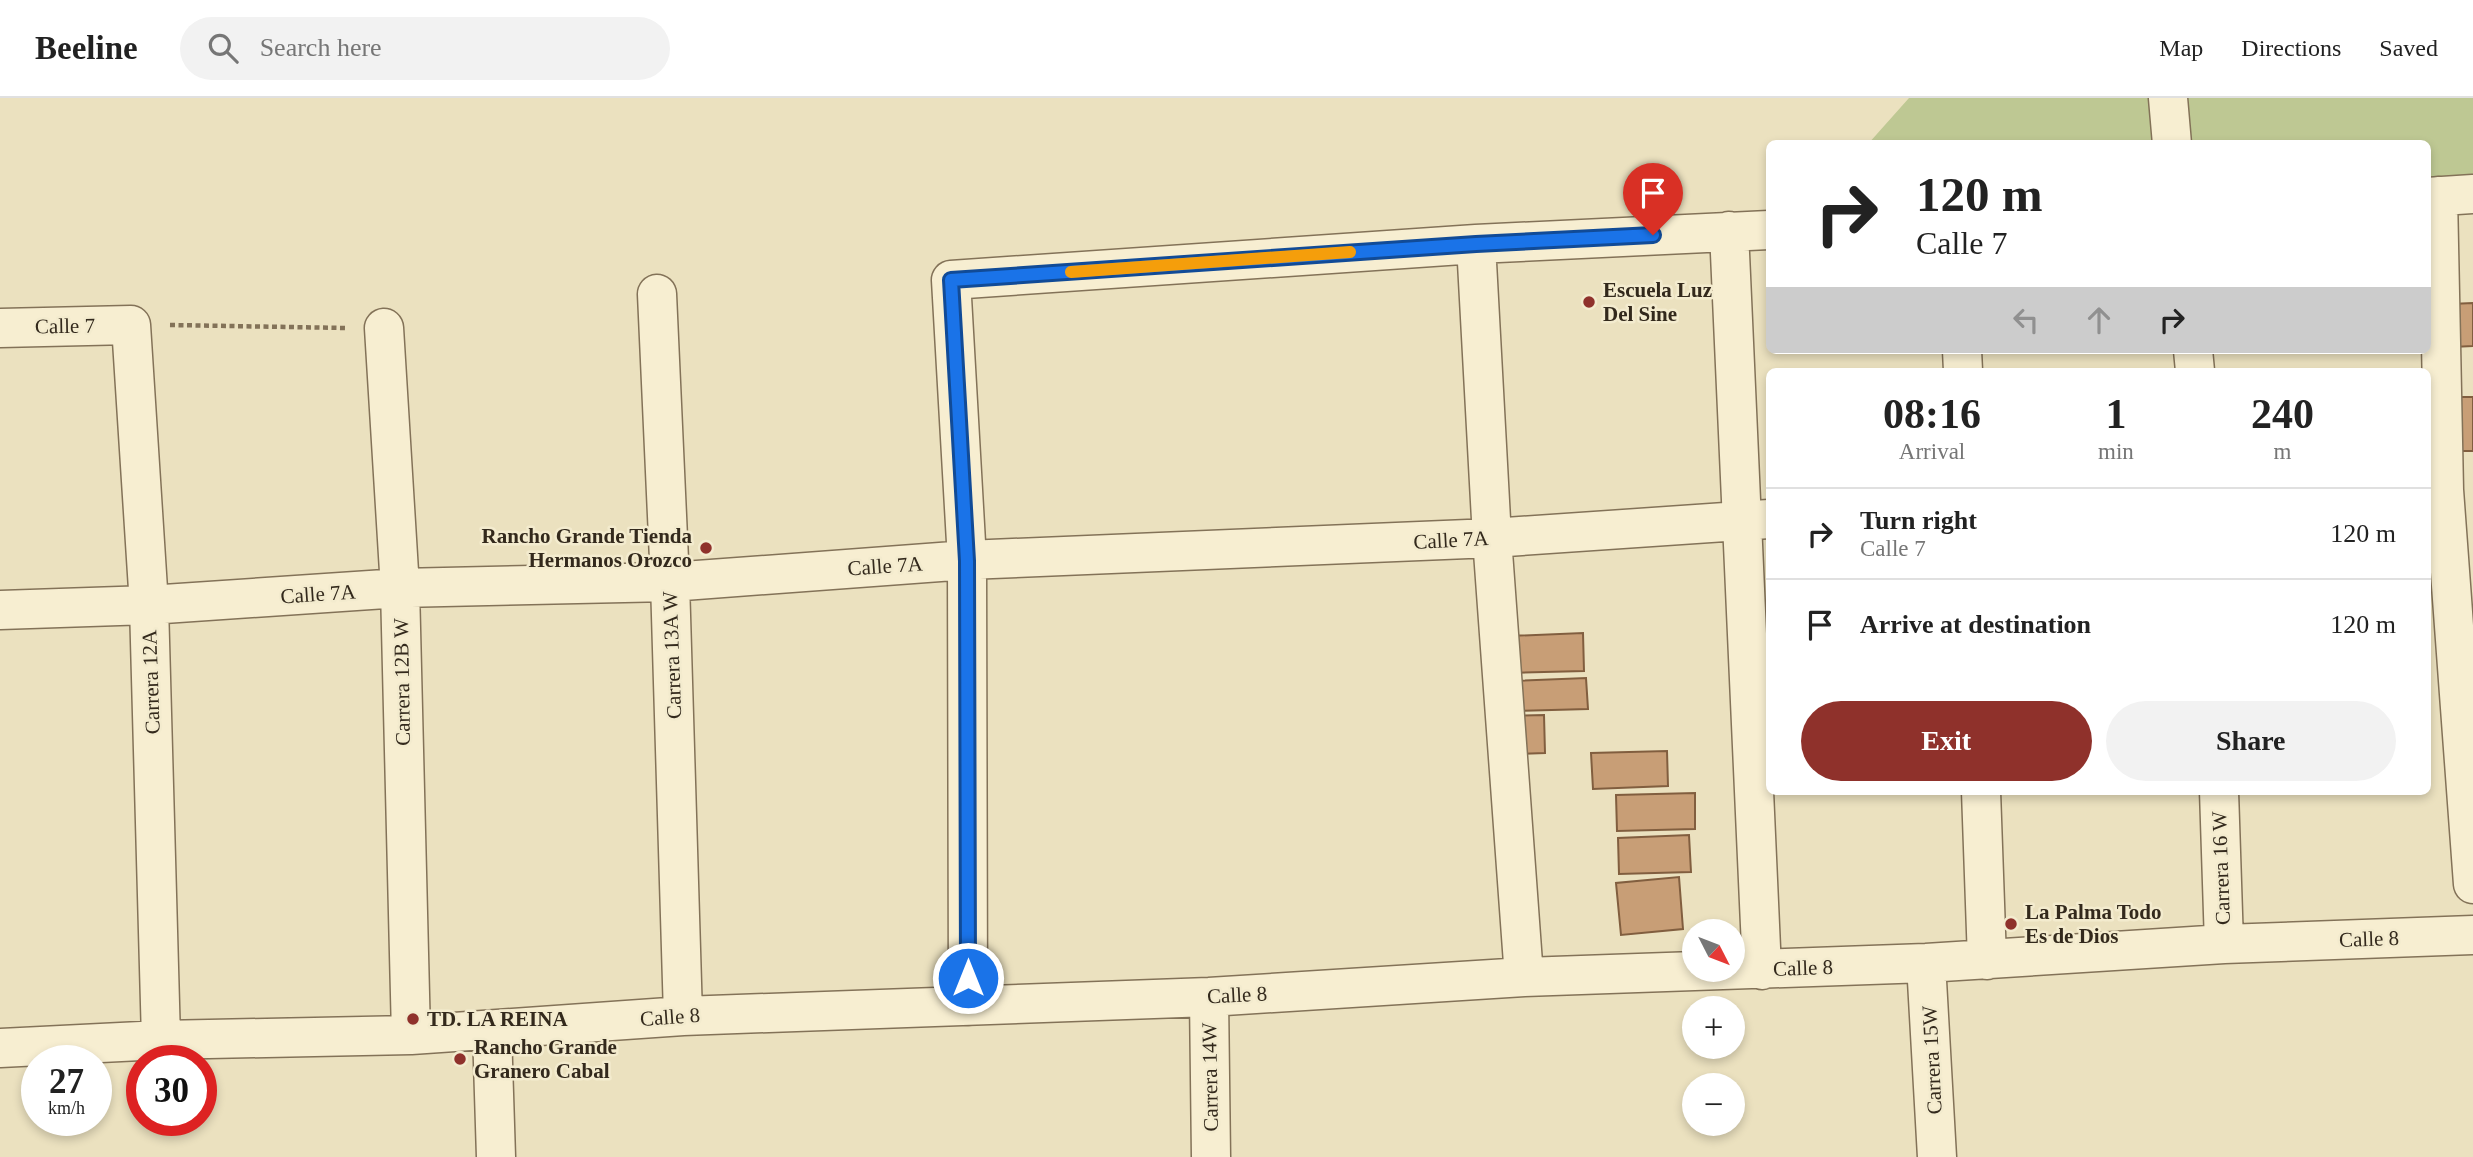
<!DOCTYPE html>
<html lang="en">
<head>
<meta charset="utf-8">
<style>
	body { margin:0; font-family:"Times New Roman",serif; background:#f2f2f2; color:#222; height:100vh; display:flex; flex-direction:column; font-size:26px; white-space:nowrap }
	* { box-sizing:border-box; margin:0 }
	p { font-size:23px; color:#767676 }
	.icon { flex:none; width:38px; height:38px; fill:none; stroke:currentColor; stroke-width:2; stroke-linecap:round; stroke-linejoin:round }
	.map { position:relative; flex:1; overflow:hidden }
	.side { position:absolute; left:1766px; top:270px; width:665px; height:427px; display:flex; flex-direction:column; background:#fff; border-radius:10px; box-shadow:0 4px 10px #0003 }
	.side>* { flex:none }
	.top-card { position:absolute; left:1766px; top:42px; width:665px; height:214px; border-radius:10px; box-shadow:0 4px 10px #0003; background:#fff; color:#222; overflow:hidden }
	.needle { width:46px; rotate:132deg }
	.fabs { position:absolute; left:1682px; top:821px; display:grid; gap:14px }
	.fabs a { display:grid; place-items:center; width:63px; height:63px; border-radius:50%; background:#fff; box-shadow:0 4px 10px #0003; font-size:35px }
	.speed { position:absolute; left:21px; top:947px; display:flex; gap:14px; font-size:35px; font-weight:700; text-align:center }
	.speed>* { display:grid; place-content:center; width:91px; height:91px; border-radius:50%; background:#fff; box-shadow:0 4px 10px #0003; line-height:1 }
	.speed small { font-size:18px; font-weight:400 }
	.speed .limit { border:10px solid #d22; background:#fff; color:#111 }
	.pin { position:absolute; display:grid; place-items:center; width:60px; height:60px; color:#fff; margin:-72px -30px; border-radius:50% 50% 50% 0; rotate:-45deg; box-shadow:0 0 7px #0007 }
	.pin .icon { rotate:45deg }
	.me { position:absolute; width:77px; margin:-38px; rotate:0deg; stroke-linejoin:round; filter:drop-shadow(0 0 5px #0008) }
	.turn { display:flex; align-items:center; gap:24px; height:147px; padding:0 35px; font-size:32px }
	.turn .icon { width:91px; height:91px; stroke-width:2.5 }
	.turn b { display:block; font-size:49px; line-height:60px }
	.lanes { display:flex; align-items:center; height:66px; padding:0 35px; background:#0003; justify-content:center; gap:35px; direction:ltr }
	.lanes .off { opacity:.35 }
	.eta { display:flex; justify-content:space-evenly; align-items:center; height:119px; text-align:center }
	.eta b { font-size:42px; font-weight:600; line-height:49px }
	.action { display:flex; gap:14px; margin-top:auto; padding:14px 35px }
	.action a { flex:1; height:80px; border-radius:42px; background:#8f312b; color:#fff; font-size:28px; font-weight:600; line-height:80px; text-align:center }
	.action a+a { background:#f2f2f2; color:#222 }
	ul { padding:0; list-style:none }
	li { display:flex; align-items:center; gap:21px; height:91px; padding:0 35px; border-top:2px solid #e0e0e0 }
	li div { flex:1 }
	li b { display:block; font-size:26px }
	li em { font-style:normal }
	header { display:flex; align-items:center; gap:42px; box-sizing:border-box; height:98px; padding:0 35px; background:#fff; border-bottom:2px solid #e0e0e0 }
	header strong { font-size:33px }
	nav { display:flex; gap:38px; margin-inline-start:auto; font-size:24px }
	.search { width:490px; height:63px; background:#f2f2f2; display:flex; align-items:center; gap:18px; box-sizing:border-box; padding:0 24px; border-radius:38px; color:#767676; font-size:26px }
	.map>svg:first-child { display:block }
	.green { fill:#bec893 }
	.building { fill:#c89e76; stroke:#815e3f; stroke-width:2 }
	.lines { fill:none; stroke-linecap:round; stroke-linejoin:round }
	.street-casing { stroke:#837258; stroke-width:41 }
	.path { stroke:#837258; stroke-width:4.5; stroke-dasharray:5 3.5; stroke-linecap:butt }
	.street { stroke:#f7eed1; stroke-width:38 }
	.route-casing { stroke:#114b97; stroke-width:18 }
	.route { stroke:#1a73e8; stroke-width:12 }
	.slow { stroke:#f59e0b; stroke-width:12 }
	.poi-dot { fill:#8f312b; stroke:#f3ebce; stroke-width:2.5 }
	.labels { text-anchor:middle; stroke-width:5; stroke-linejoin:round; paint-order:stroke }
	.poi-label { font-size:21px; font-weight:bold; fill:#33291c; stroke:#f3ebce; text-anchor:start }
	.street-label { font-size:21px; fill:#33291c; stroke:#f3ebce }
</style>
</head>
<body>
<header>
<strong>Beeline</strong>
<div class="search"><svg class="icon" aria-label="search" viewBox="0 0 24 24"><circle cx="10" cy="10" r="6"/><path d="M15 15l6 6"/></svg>Search here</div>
<nav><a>Map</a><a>Directions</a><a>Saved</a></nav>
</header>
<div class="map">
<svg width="2473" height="1059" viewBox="0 0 2473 1059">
	<rect width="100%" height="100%" fill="#ebe1bf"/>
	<path class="green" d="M 1909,0 L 2473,0 L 2473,99 L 2427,102 L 2427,46 L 1868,46 Z"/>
	<path class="building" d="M 2473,205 L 2473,248 L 2453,249 L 2451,206 Z
		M 2455,299 L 2473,299 L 2473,353 L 2454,353 Z
		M 1583,535 L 1584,573 L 1510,575 L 1509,538 Z
		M 1586,580 L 1588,611 L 1513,613 L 1512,583 Z
		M 1544,617 L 1545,655 L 1513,656 L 1511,618 Z
		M 1667,653 L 1668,688 L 1593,691 L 1591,655 Z
		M 1695,695 L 1695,731 L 1617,733 L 1616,697 Z
		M 1689,737 L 1691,774 L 1619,776 L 1618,740 Z
		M 1679,779 L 1683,831 L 1621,837 L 1616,785 Z"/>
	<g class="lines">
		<defs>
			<path id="street" d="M 2168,0 L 2172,46
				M 2438,98 L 2444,392 L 2473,786
				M 2427,99 L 2473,96
				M 1729,133 L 1762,872
				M 1476,146 L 1492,440 L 1524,879
				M 657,196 L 670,484 L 683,918
				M 0,230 L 131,227 L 149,507 L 161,942
				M 384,230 L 400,490 L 411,937
				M 1962,252 L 1963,273
				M 2193,252 L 2195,273
				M 0,512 L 149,507 L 400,490 L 670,484 L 967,462 L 1492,440 L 1769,421
				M 1981,693 L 1987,862
				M 2219,693 L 2224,846
				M 1926,865 L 1937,1059
				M 1209,899 L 1211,1059
				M 968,908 L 967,462 L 951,182 L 1476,146 L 1769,132
				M 492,933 L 496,1059
				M 0,950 L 161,942 L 411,937 L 683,918 L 1209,899 L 1524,879 L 1926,865 L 2224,846 L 2473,837"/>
		</defs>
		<use href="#street" class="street-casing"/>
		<path class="path" d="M 170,227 L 347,230"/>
		<use href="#street" class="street"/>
	</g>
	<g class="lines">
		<defs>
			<path id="route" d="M 968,880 L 967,463 L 951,182 L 1476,146 L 1653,137"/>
		</defs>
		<use href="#route" class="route-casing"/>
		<use href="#route" class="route"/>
		<path class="slow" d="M 1071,174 L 1350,154"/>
	</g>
	<g class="poi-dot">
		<circle cx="1589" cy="204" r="7"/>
		<circle cx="706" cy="450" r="7"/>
		<circle cx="2011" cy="826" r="7"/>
		<circle cx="413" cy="921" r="7"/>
		<circle cx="460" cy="961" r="7"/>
	</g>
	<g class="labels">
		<g class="poi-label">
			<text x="1603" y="199">Escuela Luz<tspan x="1603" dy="24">Del Sine</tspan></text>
			<text x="692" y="445" text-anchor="end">Rancho Grande Tienda<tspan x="692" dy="24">Hermanos Orozco</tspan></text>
			<text x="2025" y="821">La Palma Todo<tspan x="2025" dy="24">Es de Dios</tspan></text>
			<text x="427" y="928">TD. LA REINA</text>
			<text x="474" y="956">Rancho Grande<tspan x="474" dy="24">Granero Cabal</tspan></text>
		</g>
		<g class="street-label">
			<text transform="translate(65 228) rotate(-1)" y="7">Calle 7</text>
			<text transform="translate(1451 442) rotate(-3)" y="7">Calle 7A</text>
			<text transform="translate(885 468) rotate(-4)" y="7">Calle 7A</text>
			<text transform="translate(318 496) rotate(-4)" y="7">Calle 7A</text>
			<text transform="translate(672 557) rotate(-92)" y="7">Carrera 13A W</text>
			<text transform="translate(151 584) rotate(-92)" y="7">Carrera 12A</text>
			<text transform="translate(402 584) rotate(-91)" y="7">Carrera 12B W</text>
			<text transform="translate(2221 770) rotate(-92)" y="7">Carrera 16 W</text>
			<text transform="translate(2369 841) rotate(-2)" y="7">Calle 8</text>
			<text transform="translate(1803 870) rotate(-2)" y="7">Calle 8</text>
			<text transform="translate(1237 897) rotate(-3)" y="7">Calle 8</text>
			<text transform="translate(670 919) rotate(-4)" y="7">Calle 8</text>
			<text transform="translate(1932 962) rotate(-93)" y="7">Carrera 15W</text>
			<text transform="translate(1210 979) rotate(-91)" y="7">Carrera 14W</text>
		</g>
	</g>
</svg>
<div class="fabs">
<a><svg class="needle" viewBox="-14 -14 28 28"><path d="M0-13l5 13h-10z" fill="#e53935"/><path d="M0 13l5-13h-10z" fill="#767676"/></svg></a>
<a>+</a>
<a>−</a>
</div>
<div class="speed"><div>27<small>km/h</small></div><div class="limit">30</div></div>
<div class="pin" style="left:1653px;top:137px;background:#d93025"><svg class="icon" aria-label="arrive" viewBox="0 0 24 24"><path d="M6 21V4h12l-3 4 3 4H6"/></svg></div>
<svg class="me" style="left:968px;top:880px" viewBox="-20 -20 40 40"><circle r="17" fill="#1a73e8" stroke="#fff" stroke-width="3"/><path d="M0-11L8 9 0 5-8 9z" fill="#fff"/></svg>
<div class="top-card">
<div class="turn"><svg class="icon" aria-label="right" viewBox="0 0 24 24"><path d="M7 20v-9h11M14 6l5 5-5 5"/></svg><div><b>120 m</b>Calle 7</div></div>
<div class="lanes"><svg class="icon off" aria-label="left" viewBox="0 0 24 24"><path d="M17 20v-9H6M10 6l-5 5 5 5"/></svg><svg class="icon off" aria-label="ahead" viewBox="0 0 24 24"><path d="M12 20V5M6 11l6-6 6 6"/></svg><svg class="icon" aria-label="right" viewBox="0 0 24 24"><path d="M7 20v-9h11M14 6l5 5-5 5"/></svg></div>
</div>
<section class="side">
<div class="eta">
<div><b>08:16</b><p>Arrival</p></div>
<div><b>1</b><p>min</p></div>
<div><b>240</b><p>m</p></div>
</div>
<ul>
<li><svg class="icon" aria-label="right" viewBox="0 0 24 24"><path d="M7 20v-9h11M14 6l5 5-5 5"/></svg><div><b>Turn right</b><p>Calle 7</p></div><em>120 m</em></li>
<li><svg class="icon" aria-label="arrive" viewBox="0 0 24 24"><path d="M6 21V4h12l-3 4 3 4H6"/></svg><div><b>Arrive at destination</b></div><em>120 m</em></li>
</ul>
<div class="action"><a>Exit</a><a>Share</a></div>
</section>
</div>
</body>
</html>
